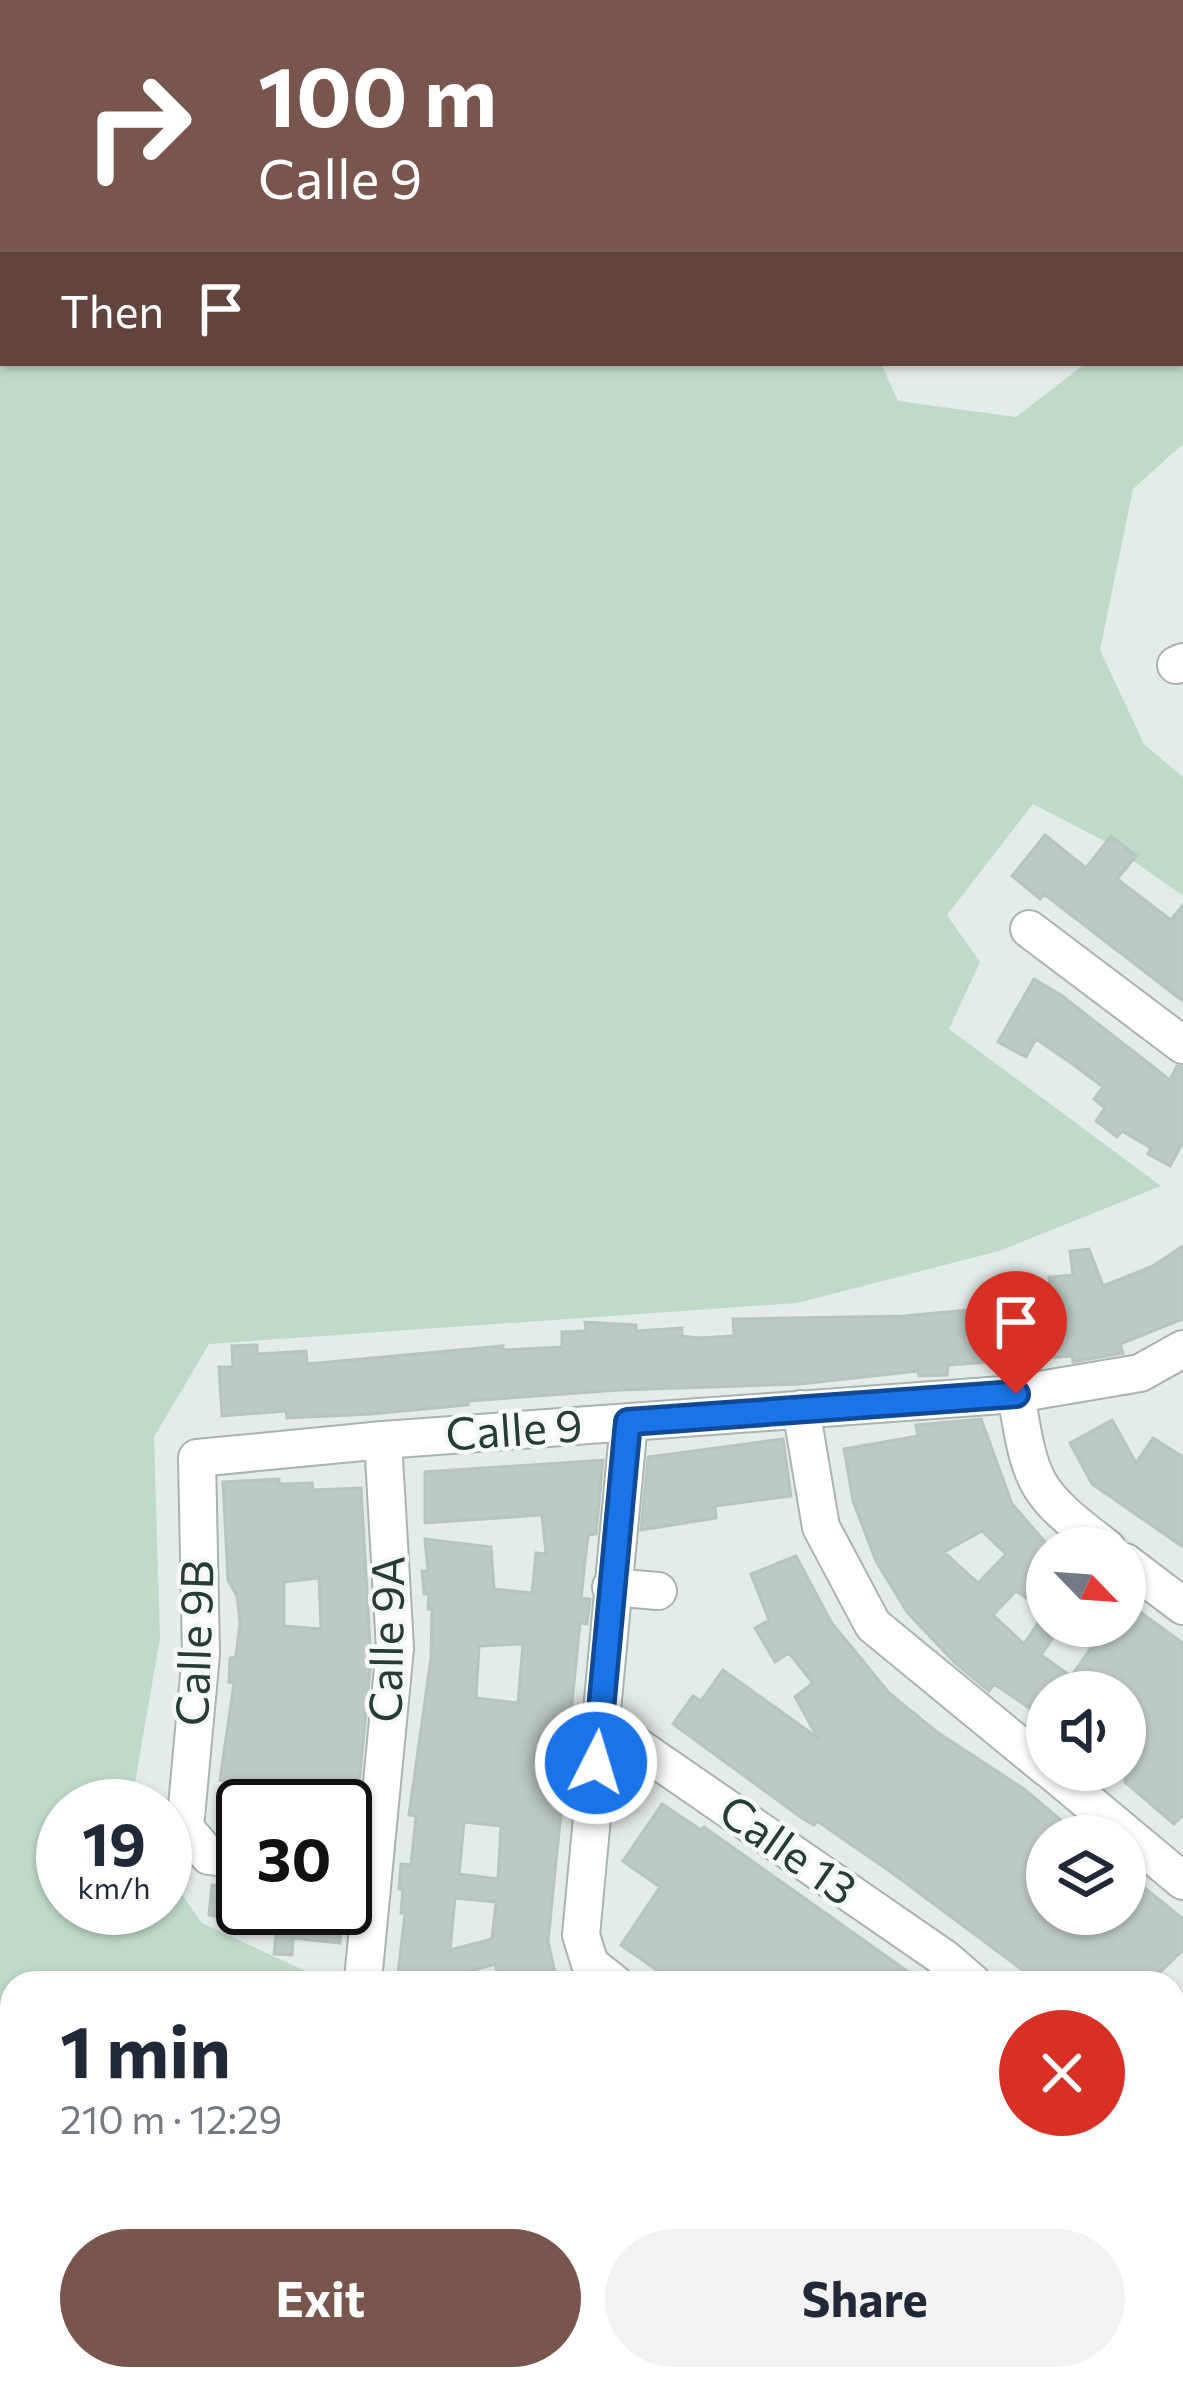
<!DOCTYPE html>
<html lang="en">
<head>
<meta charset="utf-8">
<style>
	body { margin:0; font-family:Commissioner,sans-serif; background:#f2f2f3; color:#1f2937; height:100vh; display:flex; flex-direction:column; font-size:45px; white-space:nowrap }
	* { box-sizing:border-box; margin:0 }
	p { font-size:39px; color:#747a83 }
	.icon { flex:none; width:66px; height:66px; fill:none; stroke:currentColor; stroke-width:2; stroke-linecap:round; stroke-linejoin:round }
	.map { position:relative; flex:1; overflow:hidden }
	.details { position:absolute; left:0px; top:1971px; width:1185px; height:420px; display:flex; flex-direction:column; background:#fff; border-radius:36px 36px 0 0; box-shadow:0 3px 9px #0004 }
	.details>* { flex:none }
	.top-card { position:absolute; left:0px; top:0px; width:1185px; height:366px; box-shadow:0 3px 9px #0004; background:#78564d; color:#fff; overflow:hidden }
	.needle { width:78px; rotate:115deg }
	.controls { position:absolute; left:1026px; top:1527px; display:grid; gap:24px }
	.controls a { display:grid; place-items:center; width:120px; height:120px; border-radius:50%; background:#fff; box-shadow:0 3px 9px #0004; font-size:60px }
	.speed { position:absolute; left:36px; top:1779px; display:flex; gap:24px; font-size:60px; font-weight:700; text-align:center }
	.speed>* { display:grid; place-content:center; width:156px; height:156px; border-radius:50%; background:#fff; box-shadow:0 3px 9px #0004; line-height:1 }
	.speed small { font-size:30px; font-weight:400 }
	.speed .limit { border:6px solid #111; border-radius:18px; background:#fff; color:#111 }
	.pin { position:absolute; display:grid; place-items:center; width:102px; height:102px; color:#fff; margin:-123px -51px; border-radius:50% 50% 50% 0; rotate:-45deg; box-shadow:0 0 12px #0007 }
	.pin .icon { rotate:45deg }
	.me { position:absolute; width:132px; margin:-66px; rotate:5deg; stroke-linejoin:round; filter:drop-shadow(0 0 9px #0008) }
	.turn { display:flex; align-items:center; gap:42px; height:252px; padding:0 60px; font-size:54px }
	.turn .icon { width:156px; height:156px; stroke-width:2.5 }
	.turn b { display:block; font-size:84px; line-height:102px }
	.then { display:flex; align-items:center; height:114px; padding:0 60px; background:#0003; gap:24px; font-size:45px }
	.round { display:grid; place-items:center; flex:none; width:126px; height:126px; border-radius:63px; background:#f2f2f3 }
	.headline { display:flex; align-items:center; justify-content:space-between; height:204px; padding:0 60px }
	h1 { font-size:72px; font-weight:700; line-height:90px }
	.cta { display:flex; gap:24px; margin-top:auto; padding:24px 60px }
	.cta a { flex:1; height:138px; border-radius:72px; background:#78564d; color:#fff; font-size:48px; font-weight:700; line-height:138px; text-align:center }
	.cta a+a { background:#f2f2f3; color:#1f2937 }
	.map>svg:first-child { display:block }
	.green { fill:#bfdbc8 }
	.building { fill:#bcc9c5; stroke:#b7c5c0; stroke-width:3; fill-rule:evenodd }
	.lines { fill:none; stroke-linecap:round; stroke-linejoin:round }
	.minor-casing { stroke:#a7b4b0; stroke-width:40 }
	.minor { stroke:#fff; stroke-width:36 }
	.route-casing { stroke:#114b97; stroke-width:30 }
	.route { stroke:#1a73e8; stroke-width:21 }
	.labels { text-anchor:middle; stroke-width:9; stroke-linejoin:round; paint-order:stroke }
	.street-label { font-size:45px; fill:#253c37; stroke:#f4f9f7 }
</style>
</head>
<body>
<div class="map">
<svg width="1183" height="2391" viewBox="0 0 1183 2391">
	<rect width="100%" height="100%" fill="#e4ece9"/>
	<path class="green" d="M 0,0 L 73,3 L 3,3 L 3,363 L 881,363 L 898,401 L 1016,417 L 1086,363 L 1182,363 L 1183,288 L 1183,444 L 1133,489 L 1100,650 L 1144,744 L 1183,777 L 1183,896 L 1108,843 L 1033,804 L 947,915 L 980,962 L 949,1029 L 1161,1186 L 999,1251 L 797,1303 L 209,1344 L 154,1437 L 160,1638 L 131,1806 L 63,1806 L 63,1908 L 165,1908 L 165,1871 L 202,1923 L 331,1983 L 12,1983 L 12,2165 L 0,2175 Z
		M 668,2379 L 872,2379 L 882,2391 L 683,2391 Z"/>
	<path class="building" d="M 1045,835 L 1086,868 L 1111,836 L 1136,856 L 1117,879 L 1171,920 L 1183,905 L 1183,1001 L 1044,894 L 1040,899 L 1012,876 Z
		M 1034,979 L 1061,995 L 1170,1080 L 1177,1066 L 1183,1067 L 1183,1142 L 1170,1166 L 1148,1154 L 1151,1148 L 1122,1131 L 1117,1137 L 1096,1121 L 1105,1108 L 1094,1099 L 1103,1087 L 1074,1065 L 1036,1039 L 1026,1057 L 998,1042 Z
		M 1183,1246 L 1183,1319 L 1120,1344 L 1123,1353 L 1073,1362 L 1072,1356 L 948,1365 L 947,1375 L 919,1376 L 918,1371 L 800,1384 L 620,1390 L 468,1401 L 468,1405 L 371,1414 L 287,1418 L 286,1411 L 222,1416 L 219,1367 L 233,1367 L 232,1346 L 257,1345 L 257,1354 L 306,1351 L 307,1364 L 503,1346 L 503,1350 L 562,1347 L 562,1332 L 586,1331 L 585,1322 L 636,1325 L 636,1331 L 682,1328 L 682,1336 L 698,1338 L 734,1336 L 733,1319 L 904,1316 L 979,1309 L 1002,1303 L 1003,1291 L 1050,1287 L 1049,1277 L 1073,1275 L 1070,1251 L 1089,1249 L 1103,1286 L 1153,1266 Z
		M 981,1419 L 1012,1504 L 1047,1544 L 1047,1635 L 1052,1639 L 1041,1655 L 1071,1676 L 1096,1641 L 1074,1626 L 1125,1626 L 1125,1601 L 1183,1643 L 1183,1815 L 1174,1824 L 1125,1782 L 1125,1692 L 1047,1692 L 1047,1720 L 994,1684 L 989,1691 L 954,1662 L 907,1612 L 876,1561 L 853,1501 L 844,1449 L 918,1436 L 916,1425 ZM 982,1531 L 1006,1554 L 978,1583 L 944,1552 ZM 1016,1591 L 1046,1611 L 1024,1644 L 993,1615 Z
		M 1112,1420 L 1136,1463 L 1153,1438 L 1183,1457 L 1183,1547 L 1092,1484 L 1070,1443 Z
		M 783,1439 L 791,1496 L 715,1506 L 716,1518 L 641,1530 L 648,1457 Z
		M 603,1460 L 596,1534 L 588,1535 L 581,1598 L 590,1599 L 587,1624 L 580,1623 L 548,1941 L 555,1973 L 500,1983 L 495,1964 L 457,1975 L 456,1983 L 397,1983 L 405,1913 L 401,1913 L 403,1889 L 399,1889 L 401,1864 L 411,1865 L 416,1816 L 409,1815 L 431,1658 L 432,1609 L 428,1609 L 429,1594 L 424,1594 L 422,1571 L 428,1571 L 425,1539 L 491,1547 L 494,1589 L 532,1593 L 536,1553 L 546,1554 L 542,1515 L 425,1523 L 425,1472 ZM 523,1644 L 518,1703 L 476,1698 L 479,1646 ZM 464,1822 L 501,1826 L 498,1879 L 459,1874 ZM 455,1898 L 496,1902 L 492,1939 L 450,1950 Z
		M 279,1479 L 279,1484 L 312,1483 L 313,1490 L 361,1488 L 371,1661 L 357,1806 L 243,1806 L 243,1822 L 221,1819 L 225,1781 L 220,1780 L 234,1683 L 229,1682 L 230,1658 L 236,1657 L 240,1622 L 237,1596 L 228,1580 L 223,1482 ZM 319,1578 L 321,1629 L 284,1626 L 284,1582 Z
		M 796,1556 L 831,1622 L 889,1693 L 937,1732 L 1024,1789 L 1080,1836 L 1047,1836 L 1047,1914 L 1125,1914 L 1125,1872 L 1183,1919 L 1183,1950 L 1149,1983 L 1040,1983 L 891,1872 L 817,1821 L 814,1825 L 802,1818 L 673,1724 L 693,1696 L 701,1701 L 723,1670 L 818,1738 L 795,1697 L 813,1683 L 789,1653 L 775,1662 L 755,1628 L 769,1620 L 751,1574 Z
		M 662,1804 L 701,1830 L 704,1827 L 924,1983 L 654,1983 L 661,1973 L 621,1945 L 660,1887 L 623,1861 Z
		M 212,1885 L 243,1888 L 243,1908 L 332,1908 L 332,1913 L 343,1914 L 340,1943 L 293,1938 L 292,1955 L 274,1954 L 277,1926 L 209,1915 Z"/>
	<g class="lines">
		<defs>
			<path id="minor" d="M 466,3 L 467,0
				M 1182,166 L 1183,165
				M 1176,665 L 1183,662
				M 1029,929 L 1183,1045
				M 1016,1394 C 1031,1485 1033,1492 1107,1548
				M 801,1409 L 821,1527 L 873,1625 L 1047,1768
				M 1125,1562 L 1183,1606
				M 611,1587 L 658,1591
				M 599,1720 L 944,1958 L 973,1983
				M 1050,1770 L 1183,1881
				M 243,1860 L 209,1856 L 185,1828 L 201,1654 L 197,1458 L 383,1440 L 1016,1394 L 1140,1373 L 1183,1349
				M 363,1980 L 395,1648 L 383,1440
				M 614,1983 L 590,1964 L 581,1935 L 629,1422
				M 1173,2186 L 1183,2198
				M 444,2379 L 460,2391
				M 1051,2379 L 1058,2391
				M 148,2391 L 153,2379
				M 389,2391 L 395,2379"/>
		</defs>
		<use href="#minor" class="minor-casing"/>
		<use href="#minor" class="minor"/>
	</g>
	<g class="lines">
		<defs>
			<path id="route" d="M 596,1763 L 628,1422 L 1016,1394"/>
		</defs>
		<use href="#route" class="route-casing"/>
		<use href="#route" class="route"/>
	</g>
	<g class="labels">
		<g class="street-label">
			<text transform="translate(514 1430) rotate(-4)" y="16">Calle 9</text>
			<text transform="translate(387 1639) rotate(-89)" y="16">Calle 9A</text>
			<text transform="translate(195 1643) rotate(-88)" y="16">Calle 9B</text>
			<text transform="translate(788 1850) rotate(35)" y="16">Calle 13</text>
		</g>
	</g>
</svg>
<div class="controls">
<a><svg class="needle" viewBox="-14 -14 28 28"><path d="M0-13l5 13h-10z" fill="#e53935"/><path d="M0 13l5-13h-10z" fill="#747a83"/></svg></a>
<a><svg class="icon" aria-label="sound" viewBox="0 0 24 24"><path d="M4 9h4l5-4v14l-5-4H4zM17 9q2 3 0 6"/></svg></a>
<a><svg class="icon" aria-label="layers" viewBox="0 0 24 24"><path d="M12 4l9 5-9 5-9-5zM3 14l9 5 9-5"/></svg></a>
</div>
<div class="speed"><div>19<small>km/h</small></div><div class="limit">30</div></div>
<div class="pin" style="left:1016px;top:1394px;background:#d93025"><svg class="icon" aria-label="arrive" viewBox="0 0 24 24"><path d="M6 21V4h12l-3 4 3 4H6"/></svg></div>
<svg class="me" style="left:596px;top:1763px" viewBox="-20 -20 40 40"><circle r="17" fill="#1a73e8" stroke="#fff" stroke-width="3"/><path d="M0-11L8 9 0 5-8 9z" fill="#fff"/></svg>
<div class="top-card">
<div class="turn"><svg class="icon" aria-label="right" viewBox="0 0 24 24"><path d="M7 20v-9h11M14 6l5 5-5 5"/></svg><div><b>100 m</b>Calle 9</div></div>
<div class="then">Then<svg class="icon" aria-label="arrive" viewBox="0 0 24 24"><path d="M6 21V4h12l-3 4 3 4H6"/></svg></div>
</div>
<section class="details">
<div class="headline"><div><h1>1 min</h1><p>210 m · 12:29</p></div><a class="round" style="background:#d93025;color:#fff"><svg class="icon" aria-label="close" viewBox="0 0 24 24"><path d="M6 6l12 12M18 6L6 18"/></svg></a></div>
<div class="cta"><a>Exit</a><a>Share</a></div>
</section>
</div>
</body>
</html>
